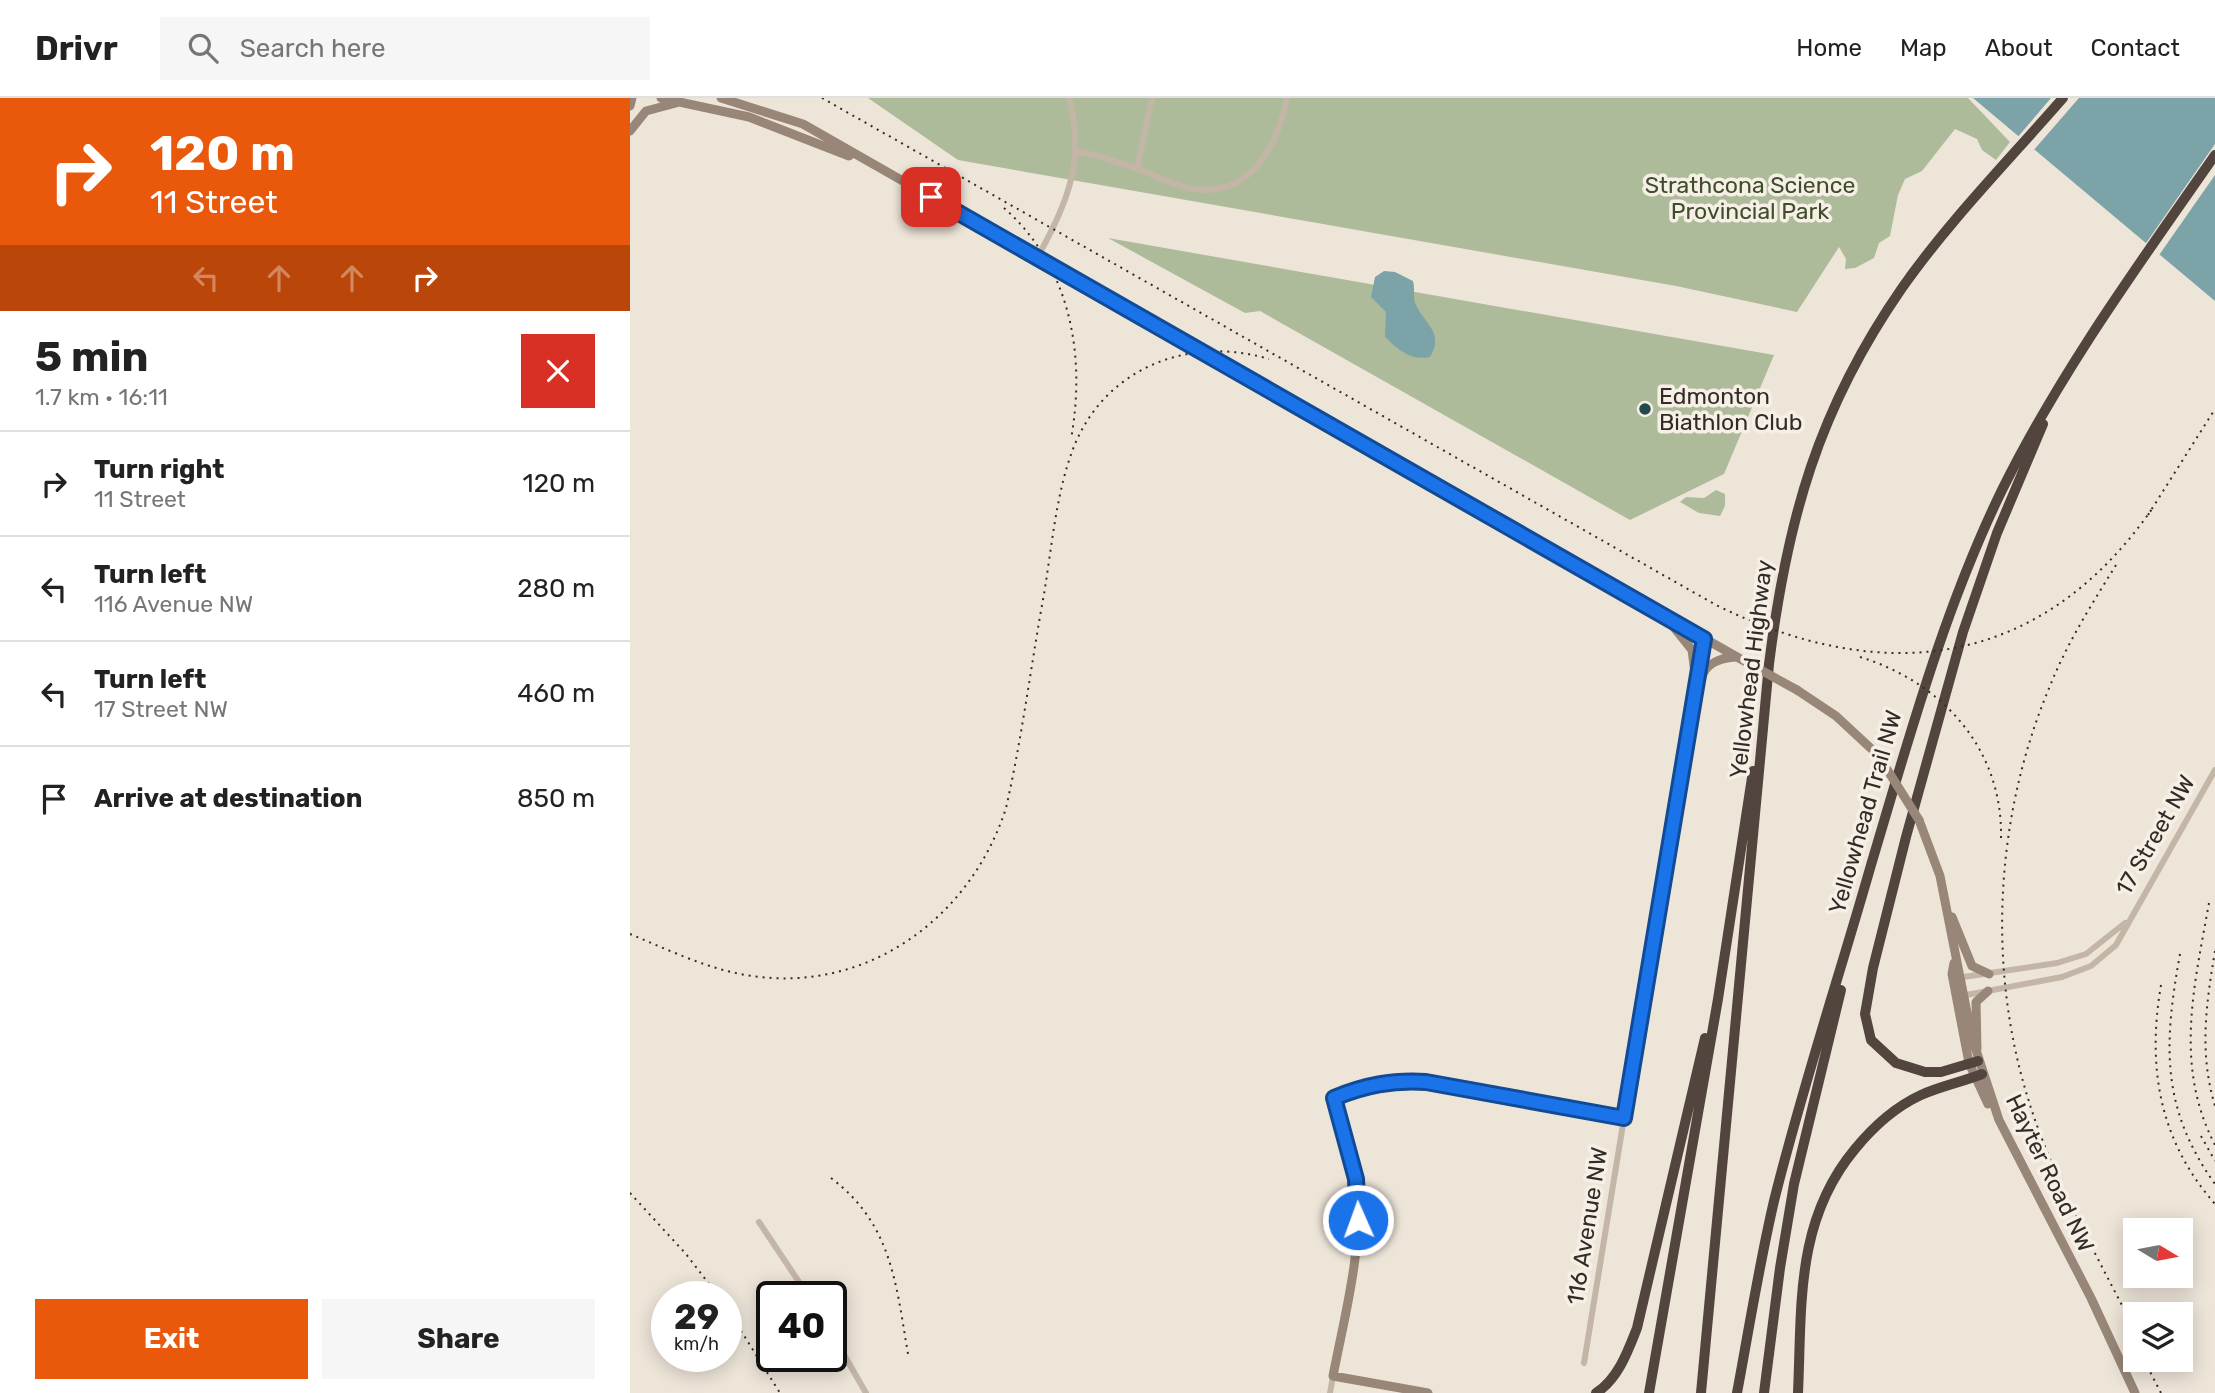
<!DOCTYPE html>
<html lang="en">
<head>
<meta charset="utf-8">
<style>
	body { margin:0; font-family:Rubik,sans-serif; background:#f6f6f6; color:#222; height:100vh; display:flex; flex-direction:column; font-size:26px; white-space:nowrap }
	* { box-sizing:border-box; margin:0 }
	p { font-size:23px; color:#767676 }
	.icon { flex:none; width:38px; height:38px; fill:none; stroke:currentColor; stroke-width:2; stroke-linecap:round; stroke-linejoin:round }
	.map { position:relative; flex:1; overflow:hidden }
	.sheet { display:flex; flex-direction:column; background:#fff; width:630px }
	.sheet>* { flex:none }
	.hud { background:#ea580c; color:#fff; overflow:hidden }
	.needle { width:46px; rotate:100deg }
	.buttons { position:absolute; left:1493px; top:1120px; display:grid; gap:14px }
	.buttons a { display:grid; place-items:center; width:70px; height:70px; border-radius:0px; background:#fff; box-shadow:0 4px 18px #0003; font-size:35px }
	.speed { position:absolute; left:21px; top:1183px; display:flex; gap:14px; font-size:35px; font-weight:700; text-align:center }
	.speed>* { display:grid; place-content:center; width:91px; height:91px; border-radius:50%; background:#fff; box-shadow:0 4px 18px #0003; line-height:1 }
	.speed small { font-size:18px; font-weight:400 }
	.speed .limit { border:4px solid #111; border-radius:10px; background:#fff; color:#111 }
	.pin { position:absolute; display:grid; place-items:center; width:60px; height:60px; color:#fff; margin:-30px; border-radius:14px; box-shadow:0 4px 10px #0006 }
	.me { position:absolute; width:77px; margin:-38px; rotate:358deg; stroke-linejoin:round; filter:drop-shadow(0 0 5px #0008) }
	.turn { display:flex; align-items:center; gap:24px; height:147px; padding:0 35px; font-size:32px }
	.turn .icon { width:91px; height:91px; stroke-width:2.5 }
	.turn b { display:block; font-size:49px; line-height:60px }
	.lanes { display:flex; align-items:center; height:66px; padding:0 35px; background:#0003; justify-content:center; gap:35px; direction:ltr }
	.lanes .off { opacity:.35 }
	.round { display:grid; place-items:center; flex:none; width:74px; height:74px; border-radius:0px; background:#f6f6f6 }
	.headline { display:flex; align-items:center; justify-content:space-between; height:119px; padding:0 35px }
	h1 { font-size:42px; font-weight:700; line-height:52px }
	.action { display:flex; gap:14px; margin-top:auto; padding:14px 35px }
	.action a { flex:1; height:80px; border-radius:0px; background:#ea580c; color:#fff; font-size:28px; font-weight:700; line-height:80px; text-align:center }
	.action a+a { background:#f6f6f6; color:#222 }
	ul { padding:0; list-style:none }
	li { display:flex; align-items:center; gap:21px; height:105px; padding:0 35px; border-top:2px solid #e0e0e0 }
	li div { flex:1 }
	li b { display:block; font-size:26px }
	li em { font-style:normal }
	header { display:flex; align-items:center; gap:42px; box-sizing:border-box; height:98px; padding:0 35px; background:#fff; border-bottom:2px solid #e0e0e0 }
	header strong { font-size:33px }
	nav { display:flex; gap:38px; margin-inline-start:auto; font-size:24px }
	.search { width:490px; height:63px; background:#f6f6f6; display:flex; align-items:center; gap:18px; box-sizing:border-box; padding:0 24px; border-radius:0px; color:#767676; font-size:26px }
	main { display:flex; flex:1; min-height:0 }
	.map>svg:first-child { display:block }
	.green { fill:#aebb9b }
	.water { fill:#7ba3a8 }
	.pier { fill:#eee5d9 }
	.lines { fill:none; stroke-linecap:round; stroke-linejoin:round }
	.street { stroke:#c4b6a7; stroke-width:6 }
	.secondary { stroke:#988678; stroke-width:9 }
	.highway { stroke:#52453e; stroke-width:10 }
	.rail { stroke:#322b26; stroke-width:2; stroke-dasharray:2 5; stroke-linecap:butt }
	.secondary-bridge { stroke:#988678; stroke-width:9 }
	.route-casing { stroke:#114b97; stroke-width:18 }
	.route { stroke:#1a73e8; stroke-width:12 }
	.poi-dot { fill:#21494e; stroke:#f6efe5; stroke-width:2.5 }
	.labels { text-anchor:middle; stroke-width:7; stroke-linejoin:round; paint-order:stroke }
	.park-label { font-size:23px; fill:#3f4d2d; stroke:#f6efe5 }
	.poi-label { font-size:23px; fill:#322b26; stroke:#f6efe5; text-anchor:start }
	.street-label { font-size:23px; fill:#322b26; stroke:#f6efe5 }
</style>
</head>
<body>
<header>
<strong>Drivr</strong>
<div class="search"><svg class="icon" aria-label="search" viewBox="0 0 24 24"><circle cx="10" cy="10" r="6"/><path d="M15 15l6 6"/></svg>Search here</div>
<nav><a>Home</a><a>Map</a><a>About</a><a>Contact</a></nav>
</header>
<main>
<section class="sheet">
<div class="hud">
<div class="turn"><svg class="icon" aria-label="right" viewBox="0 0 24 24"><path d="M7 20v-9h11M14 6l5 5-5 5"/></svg><div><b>120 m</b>11 Street</div></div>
<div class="lanes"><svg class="icon off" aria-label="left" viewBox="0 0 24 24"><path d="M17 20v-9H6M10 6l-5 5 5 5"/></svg><svg class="icon off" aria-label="ahead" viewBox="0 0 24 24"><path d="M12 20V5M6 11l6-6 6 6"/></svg><svg class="icon off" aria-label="ahead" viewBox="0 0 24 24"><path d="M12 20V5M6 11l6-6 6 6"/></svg><svg class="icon" aria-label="right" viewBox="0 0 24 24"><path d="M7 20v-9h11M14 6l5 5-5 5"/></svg></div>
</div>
<div class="headline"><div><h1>5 min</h1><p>1.7 km · 16:11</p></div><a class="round" style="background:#d93025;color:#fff"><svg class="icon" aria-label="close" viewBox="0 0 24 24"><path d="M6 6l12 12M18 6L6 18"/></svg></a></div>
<ul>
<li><svg class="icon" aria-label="right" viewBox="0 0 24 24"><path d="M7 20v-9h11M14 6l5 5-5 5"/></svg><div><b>Turn right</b><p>11 Street</p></div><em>120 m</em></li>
<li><svg class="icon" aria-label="left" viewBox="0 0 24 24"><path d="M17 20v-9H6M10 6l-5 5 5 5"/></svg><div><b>Turn left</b><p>116 Avenue NW</p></div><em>280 m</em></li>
<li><svg class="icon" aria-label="left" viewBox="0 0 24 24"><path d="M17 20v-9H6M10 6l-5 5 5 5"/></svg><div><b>Turn left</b><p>17 Street NW</p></div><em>460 m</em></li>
<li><svg class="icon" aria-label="arrive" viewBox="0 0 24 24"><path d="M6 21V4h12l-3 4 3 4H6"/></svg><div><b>Arrive at destination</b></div><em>850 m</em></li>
</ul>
<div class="action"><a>Exit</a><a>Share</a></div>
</section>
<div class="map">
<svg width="1585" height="1295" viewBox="0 0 1585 1295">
	<rect width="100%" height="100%" fill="#eee5d9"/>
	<path class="green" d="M 238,0 L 1338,0 L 1380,44 L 1366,62 L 1352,52 L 1347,41 L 1325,31 L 1292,73 L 1275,81 L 1268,97 L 1260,138 L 1249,145 L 1244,160 L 1225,170 L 1215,171 L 1216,161 L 1209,149 L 1167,214 L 1046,188 L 328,62 Z
		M 478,140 L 1144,257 L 1094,376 L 1000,422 L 630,213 L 615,215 Z
		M 1086,392 L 1095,396 L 1095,408 L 1090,418 L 1069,415 L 1050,404 L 1056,399 L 1074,400 Z"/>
	<path class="water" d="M 1343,0 L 1585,0 L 1585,203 Z
		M 754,173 L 765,174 L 783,183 C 785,190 783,199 785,205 C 794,226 815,234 800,259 C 781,263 768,252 755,239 L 756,214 L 741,199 L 745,179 Z"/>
	<path class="pier" d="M 1421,0 L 1449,0 L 1402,54 L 1386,41 Z
		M 1585,46 L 1585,77 L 1527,160 L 1514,148 Z"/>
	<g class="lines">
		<path class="street" d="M 446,53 C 471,58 495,66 518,75 C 533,81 548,89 564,91 C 621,99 648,47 657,0
			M 507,71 L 522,0
			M 407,160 C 437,107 456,61 439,0
			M 1327,880 L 1427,865 L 1456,856 L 1495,825
			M 1331,898 L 1432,879 L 1461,868 L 1486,847 L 1585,672
			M 129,1124 L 179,1199
			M 201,1234 L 236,1295
			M 954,1265 L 994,1020
			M 700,1295 L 703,1278"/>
		<path class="secondary" d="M 31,0 L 119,19 L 219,58
			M 91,0 L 173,26 L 1107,559
			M 0,8 L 2,0
			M 0,33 L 16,13 L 46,5
			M 1042,527 L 1062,552 L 1065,575
			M 1072,579 C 1076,565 1091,560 1105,559
			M 1167,592 L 1206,618 L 1248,657
			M 1289,722 L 1310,778 L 1342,940 L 1369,1022 L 1461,1200 L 1505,1295
			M 1322,819 L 1342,868 L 1359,876
			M 1324,865 L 1322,876 L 1339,965 L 1358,1006
			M 1347,951 L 1346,904 L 1358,893
			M 798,1295 L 703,1278 C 715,1215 734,1149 726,1084 C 723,1056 712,1028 704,1000 L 754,984 L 796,984 L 994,1020 L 1074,541"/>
		<path class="highway" d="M 1348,963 L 1311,974 L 1295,974 L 1266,965 L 1241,942 L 1235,916 L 1243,870 L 1276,739 L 1333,534 L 1367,435 L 1413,326
			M 966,1295 C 988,1281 998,1253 1007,1230 L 1075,940
			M 1019,1295 L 1088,901 L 1123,673
			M 1071,1295 L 1139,566 C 1157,422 1188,311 1272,190 C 1319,123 1379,62 1433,0
			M 1107,1295 C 1119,1231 1129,1167 1144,1103 C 1172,990 1209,879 1241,767 C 1279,640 1314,511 1372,392 C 1431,273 1509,166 1585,57
			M 1134,1295 L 1150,1170 L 1164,1086 L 1211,892
			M 1168,1295 C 1172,1207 1165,1123 1225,1051 C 1243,1029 1265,1009 1291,997 C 1311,988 1332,984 1352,976"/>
		<path class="rail" d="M 192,0 L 1086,507 C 1254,590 1411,570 1522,411
			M 374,110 C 441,169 456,258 441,341
			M 1518,417 L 1585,311
			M 1486,467 C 1462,506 1437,545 1420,588 C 1364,720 1356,876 1402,1013 C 1427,1089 1469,1161 1505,1233
			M 1230,559 C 1312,584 1373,651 1371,740
			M 1579,805 C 1564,889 1544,968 1585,1047
			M 0,836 C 39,852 79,872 122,878 C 239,895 341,819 376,710 C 392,640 401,567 414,496 C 422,448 426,396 443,351 C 474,270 559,237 639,261
			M 1585,853 C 1576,907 1569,955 1585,1008
			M 1550,856 C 1534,945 1530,1009 1585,1086
			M 1531,887 C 1517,969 1529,1042 1585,1106
			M 1571,1038 L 1585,1063
			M 201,1080 C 262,1126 266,1186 278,1256
			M 0,1095 L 56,1156 L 89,1199
			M 96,1209 L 150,1295
			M 1514,1262 L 1531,1295"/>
		<path class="secondary-bridge" d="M 1107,559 L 1167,592
			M 1248,657 L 1289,722"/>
	</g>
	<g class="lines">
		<defs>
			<path id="route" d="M 301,99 L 1074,541 L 994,1020 L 796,984 C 762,982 735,987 704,1000 L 726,1081 L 728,1122"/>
		</defs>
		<use href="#route" class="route-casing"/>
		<use href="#route" class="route"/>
	</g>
	<circle class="poi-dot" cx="1015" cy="311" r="7"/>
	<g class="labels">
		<g class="park-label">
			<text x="1120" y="95">Strathcona Science<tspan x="1120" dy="26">Provincial Park</tspan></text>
		</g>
		<g class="poi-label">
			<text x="1029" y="306">Edmonton<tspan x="1029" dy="26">Biathlon Club</tspan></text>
		</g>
		<g class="street-label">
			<text transform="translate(1121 571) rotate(-83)" y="8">Yellowhead Highway</text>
			<text transform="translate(1235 714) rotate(-74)" y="8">Yellowhead Trail NW</text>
			<text transform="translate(1525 737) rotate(-60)" y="8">17 Street NW</text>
			<text transform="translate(1420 1075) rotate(64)" y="8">Hayter Road NW</text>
			<text transform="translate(957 1128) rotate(-81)" y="8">116 Avenue NW</text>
		</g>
	</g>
</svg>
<div class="buttons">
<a><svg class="needle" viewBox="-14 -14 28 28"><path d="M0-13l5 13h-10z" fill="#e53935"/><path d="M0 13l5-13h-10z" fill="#767676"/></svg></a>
<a><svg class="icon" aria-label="layers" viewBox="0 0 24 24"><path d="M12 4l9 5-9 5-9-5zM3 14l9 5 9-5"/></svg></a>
</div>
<div class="speed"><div>29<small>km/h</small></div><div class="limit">40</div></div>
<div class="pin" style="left:301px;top:99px;background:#d93025"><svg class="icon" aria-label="arrive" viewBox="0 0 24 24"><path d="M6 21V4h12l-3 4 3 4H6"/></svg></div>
<svg class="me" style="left:728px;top:1122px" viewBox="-20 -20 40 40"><circle r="17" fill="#1a73e8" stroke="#fff" stroke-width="3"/><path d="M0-11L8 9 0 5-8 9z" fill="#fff"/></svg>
</div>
</main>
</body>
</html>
